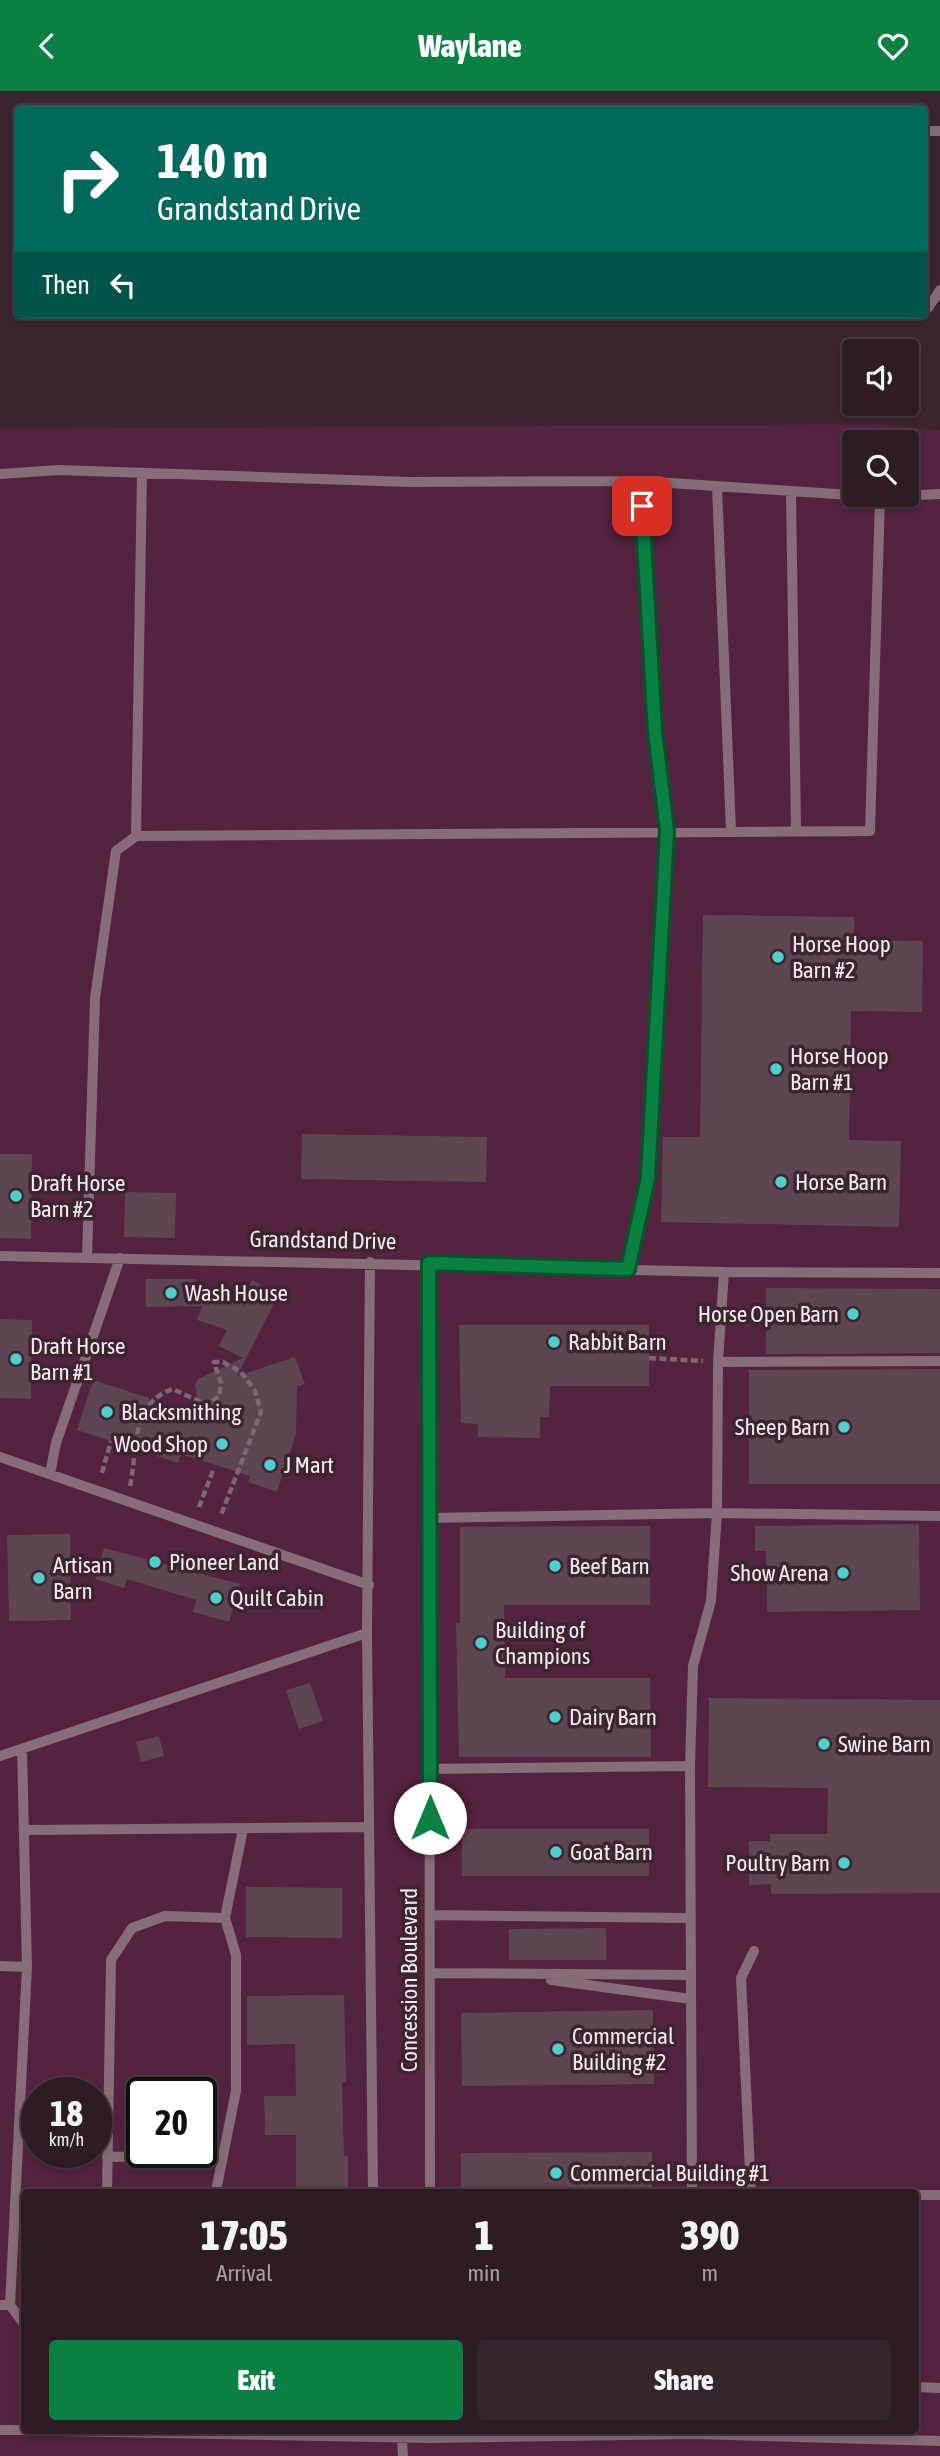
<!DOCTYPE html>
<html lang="en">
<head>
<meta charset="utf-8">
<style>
	body { margin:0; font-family:"Asap Condensed",sans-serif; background:#35252d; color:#f1f3f6; height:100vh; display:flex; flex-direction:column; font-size:26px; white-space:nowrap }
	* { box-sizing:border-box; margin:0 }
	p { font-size:23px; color:#a7a1a7 }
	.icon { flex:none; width:38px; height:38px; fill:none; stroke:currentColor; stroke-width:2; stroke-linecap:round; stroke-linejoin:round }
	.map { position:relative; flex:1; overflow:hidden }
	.drawer { position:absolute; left:21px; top:2098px; width:898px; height:245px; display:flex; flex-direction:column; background:#2d1c25; border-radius:7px; box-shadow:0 4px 10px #0003,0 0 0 2px #483a42 }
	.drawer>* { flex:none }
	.guide { position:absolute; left:14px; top:14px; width:914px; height:214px; border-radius:7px; box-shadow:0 4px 10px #0003,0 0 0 2px #483a42; background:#00695c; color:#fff; overflow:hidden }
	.controls { position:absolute; left:842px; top:248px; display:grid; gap:14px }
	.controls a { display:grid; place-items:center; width:77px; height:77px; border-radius:7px; background:#2d1c25; box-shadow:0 4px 10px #0003,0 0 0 2px #483a42; font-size:35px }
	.speed { position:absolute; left:21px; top:1986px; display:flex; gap:14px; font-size:35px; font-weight:700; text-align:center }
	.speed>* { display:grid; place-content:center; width:91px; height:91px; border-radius:50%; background:#2d1c25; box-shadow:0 4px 10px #0003,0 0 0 2px #483a42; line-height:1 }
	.speed small { font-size:18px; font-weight:400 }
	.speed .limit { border:4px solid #111; border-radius:10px; background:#fff; color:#111 }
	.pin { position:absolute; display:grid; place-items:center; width:60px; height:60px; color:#fff; margin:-30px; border-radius:14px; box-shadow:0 4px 10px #0006 }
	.me { position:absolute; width:77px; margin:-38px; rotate:0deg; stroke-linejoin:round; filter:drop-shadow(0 0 5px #0008) }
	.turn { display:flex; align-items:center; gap:24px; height:147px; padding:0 28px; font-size:32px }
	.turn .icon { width:91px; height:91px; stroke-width:2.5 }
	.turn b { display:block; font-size:49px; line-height:60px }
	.then { display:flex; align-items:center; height:66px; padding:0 28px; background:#0003; gap:14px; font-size:26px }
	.eta { display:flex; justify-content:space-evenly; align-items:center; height:119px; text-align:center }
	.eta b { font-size:42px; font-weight:800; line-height:49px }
	.action { display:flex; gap:14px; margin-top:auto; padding:14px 28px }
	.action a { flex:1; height:80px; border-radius:7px; background:#0b8043; color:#fff; font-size:28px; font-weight:800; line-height:80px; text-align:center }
	.action a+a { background:#35252d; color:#f1f3f6 }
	header { display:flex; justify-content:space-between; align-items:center; height:91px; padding:0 28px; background:#0b8043; color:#fff; font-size:32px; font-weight:800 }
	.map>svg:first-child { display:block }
	.green { fill:#54233f; fill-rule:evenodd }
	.building { fill:#5e4552 }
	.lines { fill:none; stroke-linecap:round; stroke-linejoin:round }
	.path { stroke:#7c6772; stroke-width:4.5; stroke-dasharray:7 3.5; stroke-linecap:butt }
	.service { stroke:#876c7a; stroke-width:10 }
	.route-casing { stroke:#07532c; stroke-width:18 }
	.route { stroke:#0b8043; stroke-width:12 }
	.poi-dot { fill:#52cdcf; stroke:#3c2531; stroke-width:2.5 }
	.labels { text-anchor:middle; stroke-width:7; stroke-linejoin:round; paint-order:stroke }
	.poi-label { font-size:23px; fill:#f8e8ef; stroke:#3c2531; text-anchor:start }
	.street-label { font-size:23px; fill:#f8e8ef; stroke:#3c2531 }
</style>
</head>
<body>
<header><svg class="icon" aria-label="back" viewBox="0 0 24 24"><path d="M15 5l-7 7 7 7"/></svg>Waylane<svg class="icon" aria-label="heart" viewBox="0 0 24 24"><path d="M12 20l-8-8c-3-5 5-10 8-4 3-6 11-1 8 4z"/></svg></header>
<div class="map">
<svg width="940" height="2365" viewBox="0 0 940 2365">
	<rect width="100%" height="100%" fill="#3c2531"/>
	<path class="green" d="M 879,333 L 940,340 L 940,2365 L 0,2365 L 0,338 ZM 854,352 L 906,352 L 906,404 L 854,404 ZM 37,2002 L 96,2002 L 96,2062 L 37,2062 ZM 142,2002 L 201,2002 L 201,2062 L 142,2062 ZM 24,2102 L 915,2102 L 915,2340 L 24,2340 Z"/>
	<path class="building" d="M 703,824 L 854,826 L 854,849 L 923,850 L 922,921 L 851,920 L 849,1049 L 901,1050 L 899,1136 L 661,1131 L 663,1046 L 700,1046 Z
		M 302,1043 L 487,1046 L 486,1091 L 301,1088 Z
		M 0,1063 L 32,1063 L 31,1148 L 0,1147 Z
		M 125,1101 L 176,1102 L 175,1147 L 124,1146 Z
		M 146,1188 L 196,1188 L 196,1197 L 242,1211 L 252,1189 L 279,1203 L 237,1285 L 295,1266 L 305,1293 L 297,1295 L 296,1343 L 277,1401 L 248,1391 L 250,1385 L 181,1363 L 178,1372 L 77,1339 L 93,1289 L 149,1307 L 150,1314 L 202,1332 L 195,1295 L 198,1288 L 243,1267 L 219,1255 L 227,1239 L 197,1229 L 202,1215 L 146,1216 Z
		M 766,1197 L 940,1198 L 940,1262 L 766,1263 Z
		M 0,1228 L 32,1229 L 31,1308 L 0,1307 Z
		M 459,1234 L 649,1234 L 649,1295 L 550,1295 L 549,1326 L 540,1326 L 540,1347 L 478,1346 L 478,1333 L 461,1332 Z
		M 940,1278 L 940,1393 L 749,1393 L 749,1279 Z
		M 919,1433 L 920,1519 L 767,1521 L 766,1460 L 755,1460 L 755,1435 Z
		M 650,1435 L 650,1514 L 504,1514 L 505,1587 L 650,1587 L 651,1666 L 459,1666 L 456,1532 L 460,1532 L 460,1436 Z
		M 70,1443 L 71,1529 L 9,1530 L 7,1444 Z
		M 104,1457 L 240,1493 L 229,1531 L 193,1521 L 196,1509 L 127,1488 L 124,1497 L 95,1488 Z
		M 310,1592 L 323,1630 L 299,1638 L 286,1599 Z
		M 709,1607 L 940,1609 L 940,1802 L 771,1803 L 771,1793 L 749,1794 L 749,1750 L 770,1750 L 770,1743 L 827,1743 L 828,1697 L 708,1696 Z
		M 159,1645 L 164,1665 L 141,1671 L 136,1651 Z
		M 462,1738 L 649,1738 L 649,1785 L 462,1785 Z
		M 246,1796 L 342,1797 L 342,1847 L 246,1846 Z
		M 606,1837 L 606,1869 L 509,1869 L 509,1838 Z
		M 344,1904 L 346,1991 L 342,1991 L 344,2065 L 348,2065 L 348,2096 L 296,2097 L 296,2044 L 265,2044 L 264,2005 L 296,2005 L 295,1953 L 247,1954 L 247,1905 Z
		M 653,1919 L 654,1993 L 462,1995 L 461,1922 Z
		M 652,2061 L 652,2102 L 461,2102 L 461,2062 Z"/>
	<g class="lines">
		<path class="path" d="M 35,1252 L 71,1254
			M 649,1267 L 703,1270
			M 37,1281 L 60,1286
			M 102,1382 L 111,1350
			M 130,1395 C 138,1358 130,1312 173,1298 L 207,1314 L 219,1305 L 221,1292 L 214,1271 L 223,1271 L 241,1281 L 255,1300 L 261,1321 L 221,1424
			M 199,1416 L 214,1377"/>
		<path class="service" d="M 924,40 L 940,40
			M 924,217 L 928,217 L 940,199
			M 0,383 L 59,379 L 409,391 L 641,390 L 880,406 L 940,403
			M 717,396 L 731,740
			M 791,401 L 796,740
			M 136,745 L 870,740 L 880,406
			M 0,1165 L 724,1181 L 940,1182
			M 87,1167 L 95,907 L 116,760 L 136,745 L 142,382
			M 370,1171 L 367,1542 L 373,2102
			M 429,1172 L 430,2102
			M 627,1178 L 648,1088 L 667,740 L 655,640 L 641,390
			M 718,1271 L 940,1270
			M 0,1366 L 369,1494
			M 50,1383 L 56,1352 L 120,1167
			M 429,1427 L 717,1422 L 940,1425
			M 0,1665 L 367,1542
			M 430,1678 L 690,1675
			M 24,1739 L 369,1736
			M 430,1824 L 691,1827
			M 0,1875 L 27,1876 L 22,1658
			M 430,1882 L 691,1884
			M 551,1889 L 691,1908
			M 107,2066 L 222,2064
			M 217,2095 L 236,2000 L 236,1864 L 225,1827
			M 692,2101 L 721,2102
			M 107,2102 L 111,1869 L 132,1837 L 165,1825 L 225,1827 L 243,1738
			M 692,2102 L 690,1675 L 693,1575 L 711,1510 L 717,1422 L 718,1271 L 724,1181
			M 751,2102 L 741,1887 L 754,1860
			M 915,2104 L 940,2104
			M 0,2214 L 10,2214 L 27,1876
			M 10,2214 L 24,2233
			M 915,2296 L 940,2297
			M 0,2339 L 24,2339
			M 60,2340 L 430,2347 L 696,2343 L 940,2350
			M 402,2347 L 403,2365"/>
	</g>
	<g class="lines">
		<defs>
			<path id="route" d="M 430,1727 L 429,1172 L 628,1178 L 648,1087 L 667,740 L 655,640 L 642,415"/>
		</defs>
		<use href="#route" class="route-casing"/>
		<use href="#route" class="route"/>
	</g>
	<g class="poi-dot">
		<circle cx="778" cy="866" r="7"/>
		<circle cx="776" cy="978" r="7"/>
		<circle cx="781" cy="1091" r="7"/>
		<circle cx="16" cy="1105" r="7"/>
		<circle cx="171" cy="1202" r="7"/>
		<circle cx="853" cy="1223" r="7"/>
		<circle cx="554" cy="1251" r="7"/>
		<circle cx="16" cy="1268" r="7"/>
		<circle cx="107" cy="1321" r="7"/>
		<circle cx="844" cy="1336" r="7"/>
		<circle cx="222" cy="1353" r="7"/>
		<circle cx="270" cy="1374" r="7"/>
		<circle cx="155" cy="1471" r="7"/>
		<circle cx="555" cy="1475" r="7"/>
		<circle cx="843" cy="1482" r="7"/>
		<circle cx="39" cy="1487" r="7"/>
		<circle cx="216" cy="1507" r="7"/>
		<circle cx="481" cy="1552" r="7"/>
		<circle cx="555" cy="1626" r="7"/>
		<circle cx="824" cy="1653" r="7"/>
		<circle cx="556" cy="1761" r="7"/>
		<circle cx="844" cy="1772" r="7"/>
		<circle cx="558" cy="1958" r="7"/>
		<circle cx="556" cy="2082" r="7"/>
	</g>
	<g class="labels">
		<g class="poi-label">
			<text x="792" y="861">Horse Hoop<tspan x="792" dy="26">Barn #2</tspan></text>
			<text x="790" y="973">Horse Hoop<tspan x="790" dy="26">Barn #1</tspan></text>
			<text x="795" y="1099">Horse Barn</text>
			<text x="30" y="1100">Draft Horse<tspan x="30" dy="26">Barn #2</tspan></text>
			<text x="185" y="1210">Wash House</text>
			<text x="839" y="1231" text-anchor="end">Horse Open Barn</text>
			<text x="568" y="1259">Rabbit Barn</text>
			<text x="30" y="1263">Draft Horse<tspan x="30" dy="26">Barn #1</tspan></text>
			<text x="121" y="1329">Blacksmithing</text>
			<text x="830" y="1344" text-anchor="end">Sheep Barn</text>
			<text x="208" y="1361" text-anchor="end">Wood Shop</text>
			<text x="284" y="1382">J Mart</text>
			<text x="169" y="1479">Pioneer Land</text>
			<text x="53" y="1482">Artisan<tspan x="53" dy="26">Barn</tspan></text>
			<text x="569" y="1483">Beef Barn</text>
			<text x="829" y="1490" text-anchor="end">Show Arena</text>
			<text x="230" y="1515">Quilt Cabin</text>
			<text x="495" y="1547">Building of<tspan x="495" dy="26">Champions</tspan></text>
			<text x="569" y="1634">Dairy Barn</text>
			<text x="838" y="1661">Swine Barn</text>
			<text x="570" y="1769">Goat Barn</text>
			<text x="830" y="1780" text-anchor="end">Poultry Barn</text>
			<text x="572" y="1953">Commercial<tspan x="572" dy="26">Building #2</tspan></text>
			<text x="570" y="2090">Commercial Building #1</text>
		</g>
		<g class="street-label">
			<text transform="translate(323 1149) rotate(1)" y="8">Grandstand Drive</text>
			<text transform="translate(409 1889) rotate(-90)" y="8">Concession Boulevard</text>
		</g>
	</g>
</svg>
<div class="controls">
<a><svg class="icon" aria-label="sound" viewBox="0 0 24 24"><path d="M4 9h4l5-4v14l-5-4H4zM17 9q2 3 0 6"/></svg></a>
<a><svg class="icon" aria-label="search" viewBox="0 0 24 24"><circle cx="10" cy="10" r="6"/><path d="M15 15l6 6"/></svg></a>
</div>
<div class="speed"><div>18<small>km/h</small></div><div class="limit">20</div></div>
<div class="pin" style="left:642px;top:415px;background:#d93025"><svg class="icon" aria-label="arrive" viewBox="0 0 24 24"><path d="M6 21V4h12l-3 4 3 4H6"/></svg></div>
<svg class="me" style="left:430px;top:1727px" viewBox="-20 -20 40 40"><circle r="19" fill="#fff"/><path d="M0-13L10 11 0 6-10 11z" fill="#0b8043"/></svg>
<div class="guide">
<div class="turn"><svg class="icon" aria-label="right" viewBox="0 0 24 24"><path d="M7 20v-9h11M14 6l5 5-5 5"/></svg><div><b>140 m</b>Grandstand Drive</div></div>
<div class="then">Then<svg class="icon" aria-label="left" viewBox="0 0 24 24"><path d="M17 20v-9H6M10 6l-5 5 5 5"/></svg></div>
</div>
<section class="drawer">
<div class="eta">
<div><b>17:05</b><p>Arrival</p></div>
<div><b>1</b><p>min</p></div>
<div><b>390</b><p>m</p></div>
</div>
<div class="action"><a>Exit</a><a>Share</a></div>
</section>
</div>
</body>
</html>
